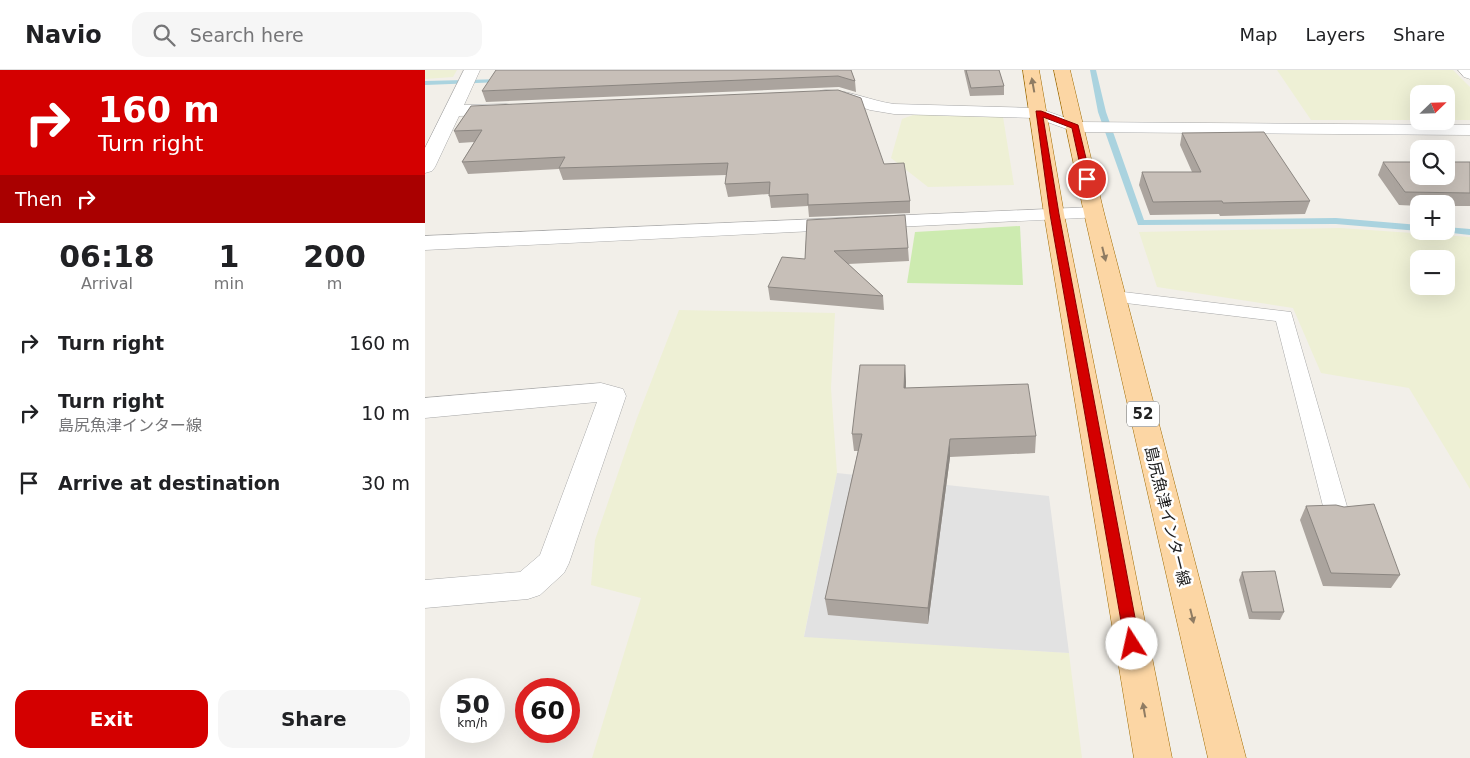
<!DOCTYPE html>
<html lang="en">
<head>
<meta charset="utf-8">
<style>
	body { margin:0; font-family:"DejaVu Sans","Noto Sans JP",sans-serif; background:#f6f6f6; color:#202124; height:100vh; display:flex; flex-direction:column; font-size:19px; white-space:nowrap }
	* { box-sizing:border-box; margin:0 }
	p { font-size:16px; color:#757577 }
	.icon { flex:none; width:28px; height:28px; fill:none; stroke:currentColor; stroke-width:2; stroke-linecap:round; stroke-linejoin:round }
	.map { position:relative; flex:1; overflow:hidden }
	.sheet { display:flex; flex-direction:column; background:#fff; width:425px }
	.sheet>* { flex:none }
	.guide { background:#d40000; color:#fff; overflow:hidden }
	.needle { width:32px; rotate:67deg }
	.tools { position:absolute; left:985px; top:15px; display:grid; gap:10px }
	.tools a { display:grid; place-items:center; width:45px; height:45px; border-radius:10px; background:#fff; box-shadow:0 5px 20px #0002; font-size:25px }
	.speed { position:absolute; left:15px; top:608px; display:flex; gap:10px; font-size:25px; font-weight:700; text-align:center }
	.speed>* { display:grid; place-content:center; width:65px; height:65px; border-radius:50%; background:#fff; box-shadow:0 5px 20px #0002; line-height:1 }
	.speed small { font-size:12px; font-weight:400 }
	.speed .limit { border:8px solid #d22; background:#fff; color:#111 }
	.pin { position:absolute; display:grid; place-items:center; width:42px; height:42px; color:#fff; margin:-21px; border:2px solid #fff; border-radius:50%; box-shadow:0 1px 5px #0007 }
	.me { position:absolute; width:55px; margin:-28px; rotate:350deg; stroke-linejoin:round; filter:drop-shadow(0 0 4px #0008) }
	.turn { display:flex; align-items:center; gap:18px; height:105px; padding:0 15px; font-size:22px }
	.turn .icon { width:65px; height:65px; stroke-width:2.5 }
	.turn b { display:block; font-size:35px; line-height:42px }
	.then { display:flex; align-items:center; height:48px; padding:0 15px; background:#0003; gap:10px; font-size:19px }
	.eta { display:flex; justify-content:space-evenly; align-items:center; height:85px; text-align:center }
	.eta b { font-size:30px; font-weight:600; line-height:35px }
	.action { display:flex; gap:10px; margin-top:auto; padding:10px 15px }
	.action a { flex:1; height:58px; border-radius:15px; background:#d40000; color:#fff; font-size:20px; font-weight:600; line-height:58px; text-align:center }
	.action a+a { background:#f6f6f6; color:#202124 }
	ul { padding:0; list-style:none }
	li { display:flex; align-items:center; gap:15px; height:70px; padding:0 15px }
	li div { flex:1 }
	li b { display:block; font-size:19px }
	li em { font-style:normal }
	header { display:flex; align-items:center; gap:30px; box-sizing:border-box; height:70px; padding:0 25px; background:#fff; border-bottom:1px solid #e0e0e0 }
	header strong { font-size:24px }
	nav { display:flex; gap:28px; margin-inline-start:auto; font-size:18px }
	.search { width:350px; height:45px; background:#f6f6f6; display:flex; align-items:center; gap:12px; box-sizing:border-box; padding:0 18px; border-radius:15px; color:#757577; font-size:19px }
	main { display:flex; flex:1; min-height:0 }
	.map>svg:first-child { display:block }
	.farmland { fill:#eef0d5; fill-rule:evenodd }
	.grass { fill:#cdebb0 }
	.parking { fill:#e2e2e2 }
	.lines { fill:none; stroke-linecap:round; stroke-linejoin:round }
	.stream { fill:#aad3df; fill-rule:evenodd }
	.lane-casing { stroke:#a9a9a9; stroke-width:1 }
	.street-casing { stroke:#a9a9a9; stroke-width:1 }
	.primary-casing { stroke:#a06b00; stroke-width:1 }
	.lane { fill:#fff; fill-rule:evenodd }
	.street { fill:#fff; fill-rule:evenodd }
	.primary { fill:#fcd6a4; fill-rule:evenodd }
	.wall { fill:#aba49e }
	.shaded-wall { fill:#8b8681 }
	.building { fill:#c7bfb8; stroke:#8b8681 }
	.oneway { fill:#8f7c63 }
	.route { fill:#d40000; stroke:#8a0000 }
	.labels { text-anchor:middle; stroke-width:5; stroke-linejoin:round; paint-order:stroke }
	.shield { fill:#fff; stroke:#646464; stroke-width:1 }
	.shield-label { font-size:15px; font-weight:bold; fill:#222 }
	.street-label { font-size:16px; fill:#222; stroke:#fff }
</style>
</head>
<body>
<header>
<strong>Navio</strong>
<div class="search"><svg class="icon" aria-label="search" viewBox="0 0 24 24"><circle cx="10" cy="10" r="6"/><path d="M15 15l6 6"/></svg>Search here</div>
<nav><a>Map</a><a>Layers</a><a>Share</a></nav>
</header>
<main>
<section class="sheet">
<div class="guide">
<div class="turn"><svg class="icon" aria-label="right" viewBox="0 0 24 24"><path d="M7 20v-9h11M14 6l5 5-5 5"/></svg><div><b>160 m</b>Turn right</div></div>
<div class="then">Then<svg class="icon" aria-label="right" viewBox="0 0 24 24"><path d="M7 20v-9h11M14 6l5 5-5 5"/></svg></div>
</div>
<div class="eta">
<div><b>06:18</b><p>Arrival</p></div>
<div><b>1</b><p>min</p></div>
<div><b>200</b><p>m</p></div>
</div>
<ul>
<li><svg class="icon" aria-label="right" viewBox="0 0 24 24"><path d="M7 20v-9h11M14 6l5 5-5 5"/></svg><div><b>Turn right</b></div><em>160 m</em></li>
<li><svg class="icon" aria-label="right" viewBox="0 0 24 24"><path d="M7 20v-9h11M14 6l5 5-5 5"/></svg><div><b>Turn right</b><p>島尻魚津インター線</p></div><em>10 m</em></li>
<li><svg class="icon" aria-label="arrive" viewBox="0 0 24 24"><path d="M6 21V4h12l-3 4 3 4H6"/></svg><div><b>Arrive at destination</b></div><em>30 m</em></li>
</ul>
<div class="action"><a>Exit</a><a>Share</a></div>
</section>
<div class="map">
<svg width="1045" height="688" viewBox="0 0 1045 688">
	<rect width="100%" height="100%" fill="#f2efe9"/>
	<path class="farmland" d="M 0,0 L 32,0 L 28,7 L 0,9 Z
		M 852,0 L 1028,0 L 1045,17 L 1045,50 L 1021,50 L 1021,24 L 994,24 L 994,50 L 886,50 Z
		M 505,44 L 578,47 L 589,115 L 503,117 L 466,88 L 477,49 L 488,45 Z
		M 915,158 L 1045,167 L 1045,419 L 984,318 L 896,303 L 868,238 L 732,217 L 714,162 ZM 994,189 L 1021,189 L 1021,216 L 994,216 Z
		M 254,240 L 410,243 L 406,318 L 412,403 L 379,566 L 644,583 L 657,688 L 167,688 L 216,528 L 166,515 L 170,470 L 212,348 Z"/>
	<path class="grass" d="M 595,156 L 598,215 L 482,213 L 490,162 Z"/>
	<path class="parking" d="M 412,403 L 624,426 L 644,583 L 379,567 Z"/>
	<g class="lines">
		<path class="stream" d="M 665,0 L 671,0 L 681,42 L 719,150 L 911,148 L 994,155 L 994,161 L 911,154 L 713,155 L 673,42 Z
			M 79,9 L 80,10 L 77,12 L 0,15 L 0,11 Z
			M 1021,157 L 1045,159 L 1045,165 L 1018,162 L 1021,161 Z"/>
		<defs>
			<path id="lane" d="M 690,221 L 866,242 L 923,440 L 919,447 L 911,449 L 903,447 L 899,440 L 851,251 L 684,231 L 681,227 L 684,223 Z"/>
			<path id="street" d="M 39,0 L 55,0 L 39,35 L 81,34 L 87,35 L 90,39 L 87,43 L 81,44 L 34,46 L 10,97 L 7,101 L 0,103 L 0,78 Z
				M 1033,0 L 1045,0 L 1045,9 L 1039,7 Z
				M 401,20 C 425,20 446,31 469,34 L 613,38 L 652,52 L 1045,55 L 1045,65 L 650,62 L 611,48 L 469,44 L 445,40 L 418,31 L 395,29 L 393,25 L 395,21 Z
				M 669,137 L 676,139 L 679,143 L 676,147 L 0,180 L 0,166 Z
				M 176,313 L 198,319 L 201,326 L 144,493 L 139,503 L 115,525 L 103,529 L 0,538 L 0,510 L 95,502 L 115,485 L 172,332 L 0,348 L 0,328 Z"/>
			<path id="primary" d="M 598,0 L 614,0 L 639,144 L 747,688 L 709,688 L 619,144 Z
				M 629,0 L 645,0 L 679,143 L 821,688 L 783,688 L 659,143 Z"/>
		</defs>
		<use href="#lane" class="lane-casing"/>
		<use href="#street" class="street-casing"/>
		<use href="#primary" class="primary-casing"/>
		<use href="#lane" class="lane"/>
		<use href="#street" class="street"/>
		<use href="#primary" class="primary"/>
	</g>
	<path class="wall" d="M 426,0 L 430,11 L 431,22 L 414,17 L 61,32 L 57,21 Z
		M 539,0 L 574,0 L 579,16 L 579,25 L 545,26 Z
		M 46,36 L 459,94 L 485,131 L 485,143 L 384,147 L 383,136 L 346,138 L 344,124 L 303,127 L 300,114 L 301,105 L 138,110 L 134,99 L 43,104 L 37,92 L 49,72 L 34,73 L 29,61 Z
		M 757,63 L 885,131 L 880,144 L 795,146 L 794,144 L 725,145 L 714,115 L 717,102 L 767,102 L 755,75 Z
		M 958,92 L 1045,92 L 1045,136 L 1021,136 L 1021,134 L 994,134 L 994,136 L 974,135 L 953,105 Z
		M 382,150 L 483,178 L 484,191 L 423,194 L 458,226 L 459,240 L 345,230 L 343,217 L 380,189 Z
		M 480,295 L 481,318 L 611,366 L 610,383 L 525,387 L 503,554 L 403,545 L 400,529 L 433,381 L 429,381 L 427,364 Z
		M 881,436 L 975,505 L 966,518 L 898,516 L 875,450 Z
		M 817,502 L 859,542 L 855,550 L 824,549 L 814,510 Z"/>
	<path class="shaded-wall" d="M 480,295 L 481,312 L 480,335 L 479,318 Z
		M 525,369 L 525,387 L 503,554 L 503,538 Z"/>
	<path class="building" d="M 71,0 L 426,0 L 430,11 L 413,6 L 57,21 Z
		M 541,0 L 574,0 L 579,16 L 546,18 Z
		M 413,20 L 436,28 L 459,94 L 479,93 L 485,131 L 383,135 L 383,124 L 344,126 L 345,112 L 300,114 L 303,93 L 134,98 L 140,87 L 37,92 L 57,60 L 29,61 L 46,36 Z
		M 839,62 L 885,131 L 798,133 L 797,131 L 728,132 L 717,102 L 776,102 L 757,63 Z
		M 958,92 L 994,92 L 994,106 L 1021,106 L 1021,92 L 1045,92 L 1045,123 L 980,122 Z
		M 480,145 L 483,178 L 409,181 L 458,226 L 343,217 L 357,187 L 380,189 L 382,150 Z
		M 435,295 L 480,295 L 479,318 L 603,314 L 611,366 L 525,369 L 503,538 L 400,529 L 437,364 L 427,364 Z
		M 949,434 L 975,505 L 906,503 L 881,436 L 911,435 L 919,437 Z
		M 850,501 L 859,542 L 827,542 L 817,502 Z"/>
	<defs><path id="oneway-solid" d="M-6-.8H1V-3.2L6.5 0L1 3.2V.8H-6Z" transform="scale(1.25)"/></defs>
	<g class="oneway">
		<use href="#oneway-solid" transform="translate(608 15) rotate(-100)"/>
		<use href="#oneway-solid" transform="translate(679 184) rotate(76)"/>
		<use href="#oneway-solid" transform="translate(767 546) rotate(76)"/>
		<use href="#oneway-solid" transform="translate(719 640) rotate(-100)"/>
	</g>
	<path class="route" d="M 611,41 L 616,41 L 653,55 L 666,109 L 662,111 L 658,109 L 647,58 L 618,47 L 634,144 L 715,574 L 713,579 L 707,581 L 702,579 L 700,574 L 625,144 Z"/>
	<g class="labels">
		<rect class="shield" x="702" y="331.5" width="32" height="25" rx="4"/>
		<g class="shield-label">
			<text x="718" y="349">52</text>
		</g>
		<g class="street-label">
			<text transform="translate(743 446) rotate(76)" y="6">島尻魚津インター線</text>
		</g>
	</g>
</svg>
<div class="tools">
<a><svg class="needle" viewBox="-14 -14 28 28"><path d="M0-13l5 13h-10z" fill="#e53935"/><path d="M0 13l5-13h-10z" fill="#757577"/></svg></a>
<a><svg class="icon" aria-label="search" viewBox="0 0 24 24"><circle cx="10" cy="10" r="6"/><path d="M15 15l6 6"/></svg></a>
<a>+</a>
<a>−</a>
</div>
<div class="speed"><div>50<small>km/h</small></div><div class="limit">60</div></div>
<div class="pin" style="left:662px;top:109px;background:#d93025"><svg class="icon" aria-label="arrive" viewBox="0 0 24 24"><path d="M6 21V4h12l-3 4 3 4H6"/></svg></div>
<svg class="me" style="left:707px;top:574px" viewBox="-20 -20 40 40"><circle r="19" fill="#fff"/><path d="M0-13L10 11 0 6-10 11z" fill="#d40000"/></svg>
</div>
</main>
</body>
</html>
